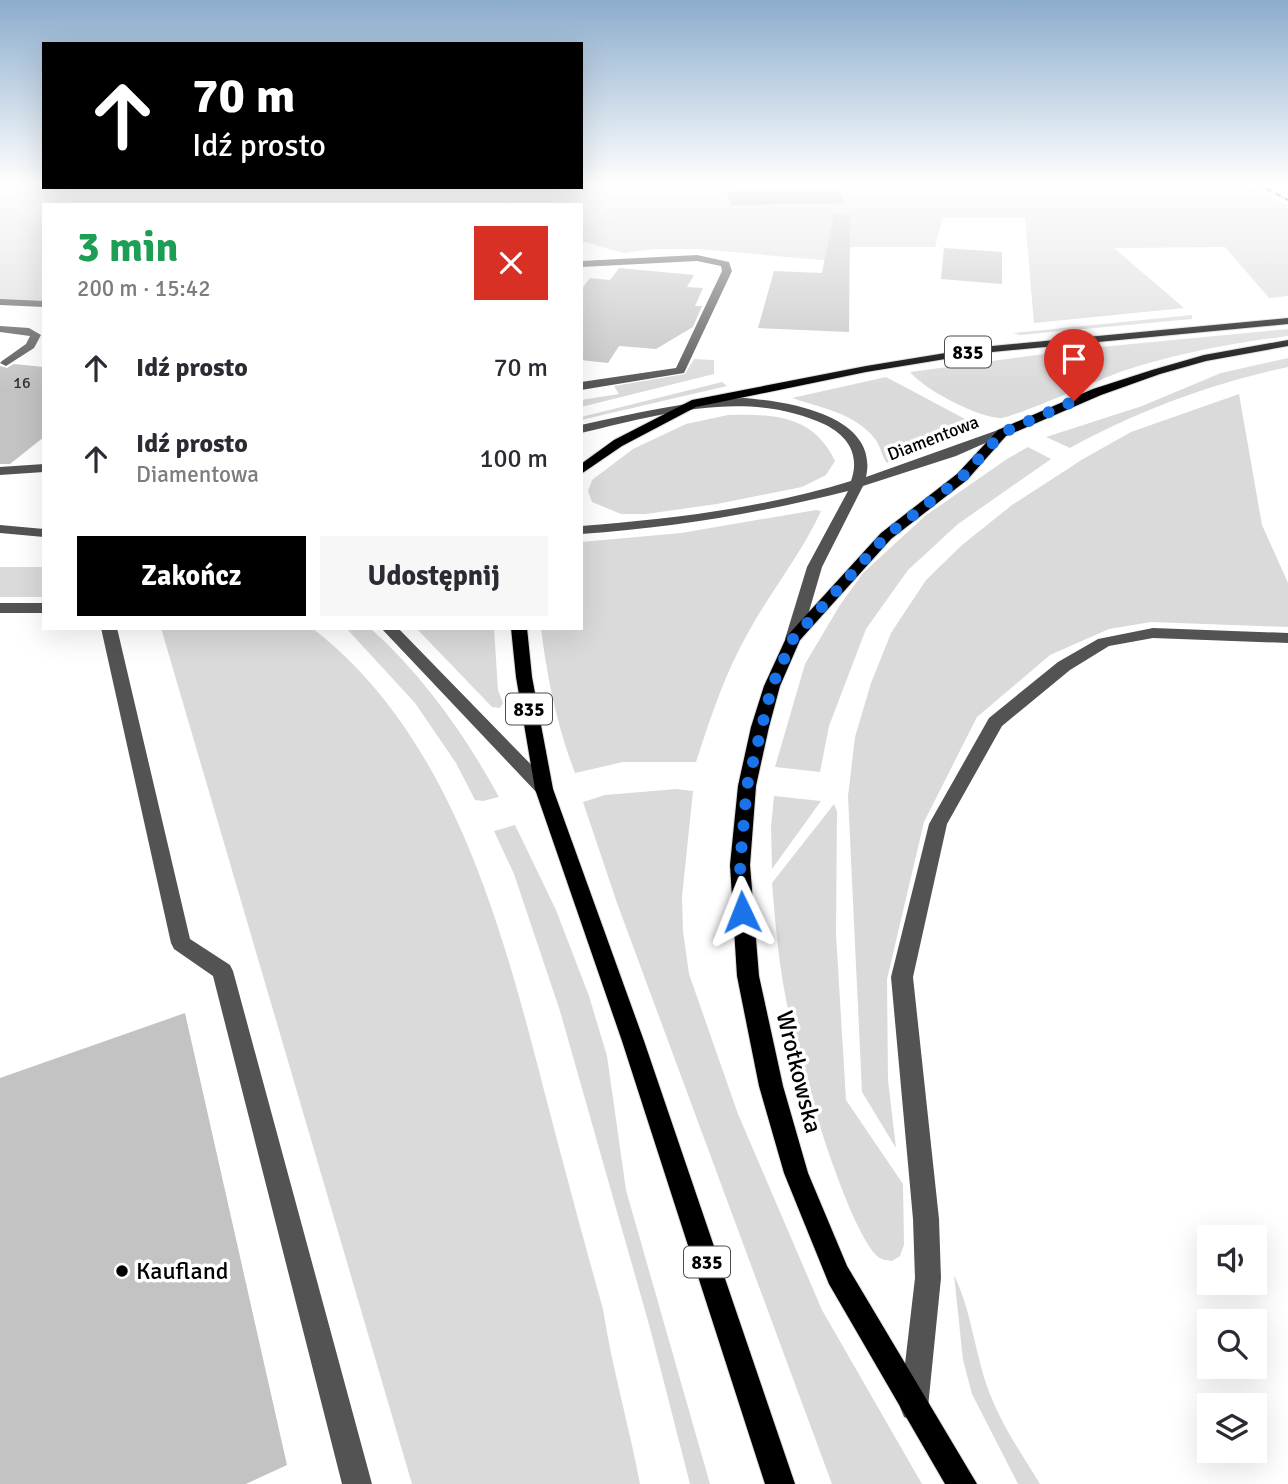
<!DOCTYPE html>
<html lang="pl">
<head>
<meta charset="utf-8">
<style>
	body { margin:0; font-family:Signika,sans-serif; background:#f7f7f7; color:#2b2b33; height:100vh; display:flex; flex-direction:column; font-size:26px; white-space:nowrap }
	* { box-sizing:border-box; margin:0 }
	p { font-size:23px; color:#7c7c81 }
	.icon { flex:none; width:38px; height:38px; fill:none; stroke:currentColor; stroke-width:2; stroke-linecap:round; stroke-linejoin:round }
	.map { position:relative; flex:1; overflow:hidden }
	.details { position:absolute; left:42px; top:203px; width:541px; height:427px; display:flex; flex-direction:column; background:#fff; border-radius:0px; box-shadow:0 7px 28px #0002 }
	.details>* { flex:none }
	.guide { position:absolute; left:42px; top:42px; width:541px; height:147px; border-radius:0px; box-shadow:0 7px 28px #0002; background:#000; color:#fff; overflow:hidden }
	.buttons { position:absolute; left:1197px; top:1225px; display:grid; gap:14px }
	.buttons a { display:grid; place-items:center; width:70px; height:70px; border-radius:0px; background:#fff; box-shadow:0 7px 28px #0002; font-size:35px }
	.pin { position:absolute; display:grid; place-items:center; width:60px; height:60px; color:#fff; margin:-72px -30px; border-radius:50% 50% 50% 0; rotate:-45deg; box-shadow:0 0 7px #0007 }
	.pin .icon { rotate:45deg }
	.me { position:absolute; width:77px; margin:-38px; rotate:358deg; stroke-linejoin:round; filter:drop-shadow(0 0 5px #0008) }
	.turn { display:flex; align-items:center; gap:24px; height:147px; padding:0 35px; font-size:32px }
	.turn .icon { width:91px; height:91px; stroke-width:2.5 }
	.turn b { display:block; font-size:49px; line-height:60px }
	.round { display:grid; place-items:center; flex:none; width:74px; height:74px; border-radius:0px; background:#f7f7f7 }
	.overview { display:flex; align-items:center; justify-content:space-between; height:119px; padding:0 35px }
	h1 { font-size:42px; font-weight:800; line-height:52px; color:#1e9e55 }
	.button { display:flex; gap:14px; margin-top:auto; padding:14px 35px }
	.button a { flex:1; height:80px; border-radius:0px; background:#000; color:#fff; font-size:28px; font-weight:800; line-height:80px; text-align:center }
	.button a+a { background:#f7f7f7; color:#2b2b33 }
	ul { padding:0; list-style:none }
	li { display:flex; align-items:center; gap:21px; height:91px; padding:0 35px }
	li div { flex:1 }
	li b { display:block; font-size:26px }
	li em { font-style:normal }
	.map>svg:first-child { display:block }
	.green { fill:#dadada }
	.water { fill:#a1a1a1 }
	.building { fill:#c3c3c3 }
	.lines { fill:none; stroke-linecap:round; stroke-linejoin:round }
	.major-casing { stroke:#dbdbdb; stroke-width:2 }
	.minor { fill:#535353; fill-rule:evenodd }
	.major { fill:#000; fill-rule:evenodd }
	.rail { stroke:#000; stroke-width:2.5; stroke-dasharray:6 2 1 2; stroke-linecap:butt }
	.route { stroke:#1a73e8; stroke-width:12; stroke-dasharray:0 21.6 }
	.poi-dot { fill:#000; stroke:#fff; stroke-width:2.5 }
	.labels { text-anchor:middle; stroke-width:7; stroke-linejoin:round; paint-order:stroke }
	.far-number-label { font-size:16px; fill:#313131 }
	.far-street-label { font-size:18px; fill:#000; stroke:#fff }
	.shield { fill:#fff; stroke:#4c4c4c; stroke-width:2 }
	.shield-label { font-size:19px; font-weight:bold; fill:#000 }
	.near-street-label { font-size:24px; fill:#000; stroke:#fff }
	.near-poi-label { font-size:24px; fill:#000; stroke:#fff; text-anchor:start }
</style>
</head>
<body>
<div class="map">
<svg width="1288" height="1484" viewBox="0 0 1288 1484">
	<rect width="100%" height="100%" fill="#fff"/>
	<path class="green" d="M 0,183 L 44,183 L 44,187 L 581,187 L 581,183 L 1246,183 L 1288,206 L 1288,296 L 1269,298 L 1225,247 L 1114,248 L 1184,308 L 1034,323 L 1025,218 L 943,218 L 935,247 L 851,247 L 845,262 L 698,249 L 655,249 L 623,253 L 586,242 L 581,243 L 581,205 L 44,205 L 44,304 L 0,302 Z
		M 1192,315 L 1192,319 L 1020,335 L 1013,333 Z
		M 1288,329 L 1288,336 C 1232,343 1174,354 1120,372 C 1101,379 1010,419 1000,418 C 977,417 925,390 910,372 L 1090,348 Z
		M 1288,358 L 1288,367 C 1213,383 1137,411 1070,448 L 1046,437 L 1142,406 L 1221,373 Z
		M 694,359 L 714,360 L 714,374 L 581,407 L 581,400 L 619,394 L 614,386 L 685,374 Z
		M 886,377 L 982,428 L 887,463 C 882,457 881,447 875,439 C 855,413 821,408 792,398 Z
		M 722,382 L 727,386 L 581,420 L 581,417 Z
		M 1239,394 L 1262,525 L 1288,583 L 1288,627 L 1151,622 L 1109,629 L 1050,655 L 977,717 L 924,822 L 887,979 L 888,1080 L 896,1148 L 862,1092 L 848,796 L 855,737 L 871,683 L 891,633 L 926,580 L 962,545 L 1012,505 L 1083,459 L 1131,432 Z
		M 728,415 C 774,414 813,415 835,461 L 826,475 L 802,487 L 717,504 L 646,514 L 621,514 L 592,502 L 588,491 L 592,480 L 633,449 L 686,424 Z
		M 1028,447 L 1051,459 L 958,524 L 908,570 L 866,629 L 829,726 L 820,772 L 775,767 L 805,664 L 840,605 L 863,573 L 925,516 L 1007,459 Z
		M 816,510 L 821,511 C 802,553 771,591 749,631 C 725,673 711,716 696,762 L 623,762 L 575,773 C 557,726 547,678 541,628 L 581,628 L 581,542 L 681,533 Z
		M 0,567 L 44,567 L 44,597 L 0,597 Z
		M 161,628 L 312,628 C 453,736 503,931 545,1094 C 564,1166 583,1238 603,1309 C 612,1368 629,1425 640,1484 L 412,1484 Z
		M 346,628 L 370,628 C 423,675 465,735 499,797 L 483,801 L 475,800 L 456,763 L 415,703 Z
		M 416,628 L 494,628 L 498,690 L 503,703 L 500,708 L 492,707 Z
		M 677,789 L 693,791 L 682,897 L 683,931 L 689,974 L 738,1114 L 822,1310 L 922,1484 L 832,1484 L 617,903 L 583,802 L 605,795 Z
		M 774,796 L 821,801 L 772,869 L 771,827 Z
		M 834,804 L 837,811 L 836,934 L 846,1100 L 903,1184 L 904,1245 L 900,1256 L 892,1261 C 886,1260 881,1260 877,1256 C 846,1224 803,1075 792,1026 C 780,979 776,932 772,883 Z
		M 515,825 L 556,910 L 589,996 L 607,1056 L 626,1190 L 710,1484 L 690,1484 L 650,1328 L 560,1011 L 514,874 L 494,831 Z
		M 954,1275 C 973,1314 975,1359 992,1399 C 1004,1429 1023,1456 1040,1484 L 1018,1484 L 972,1394 L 963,1360 Z"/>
	<path class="water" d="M 840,191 L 846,203 L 731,205 L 727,192 Z"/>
	<path class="building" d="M 834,213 L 850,215 L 849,332 L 758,328 L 774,271 L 822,273 Z
		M 944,248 L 1002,252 L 1002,284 L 941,279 Z
		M 619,268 L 694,275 L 687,287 L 703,288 L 695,306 L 702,306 L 693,327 L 656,349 L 619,346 L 608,363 L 581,360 L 581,290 L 590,278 L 610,280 Z
		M 14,364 L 44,367 L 44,437 L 10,464 L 0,464 L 0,366 L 7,368 Z
		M 185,1013 L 287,1465 L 246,1484 L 0,1484 L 0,1078 Z"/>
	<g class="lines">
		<defs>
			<path id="major" d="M 1288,318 L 1288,324 L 982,353 L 866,372 L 696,407 L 622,446 L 581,474 L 581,464 L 614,440 L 692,400 L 866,366 L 982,347 Z
				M 1288,340 L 1288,346 L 1206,361 L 1160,374 L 1101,395 L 1006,436 L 967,480 L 891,539 L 800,640 L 780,686 L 769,727 L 756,786 L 750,865 L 759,976 L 783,1086 L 808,1173 L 847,1266 L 977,1484 L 945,1484 L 829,1284 L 784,1173 L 759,1086 L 737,976 L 730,865 L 738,786 L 751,727 L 764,686 L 787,636 L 881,533 L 957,474 L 998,430 L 1093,389 L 1152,370 L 1204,355 Z
				M 511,628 L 527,628 L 532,677 L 553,789 L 644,1041 L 795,1484 L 765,1484 L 622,1041 L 535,789 L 516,677 Z"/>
		</defs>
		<use href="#major" class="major-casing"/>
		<path class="minor" d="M 697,255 L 729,262 L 732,271 L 684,373 L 581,390 L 581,382 L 676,368 L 722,271 L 721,266 L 697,261 L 581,267 L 581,261 Z
			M 0,299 L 44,301 L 44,307 L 0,305 Z
			M 0,326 L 29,328 L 41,335 L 34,348 L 6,366 L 0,363 L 2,361 L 26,344 L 30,336 L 0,332 Z
			M 743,398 C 786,401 880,415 866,477 L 998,430 L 1002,429 L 1008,433 L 956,456 L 863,486 L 822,567 L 801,639 L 793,644 L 785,639 L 807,567 L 848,491 C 760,513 672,528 581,534 L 581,526 C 672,519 764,508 851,481 C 860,456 849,437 826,425 C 747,388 662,414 581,433 L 581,425 C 635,413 688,401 743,398 Z
			M 44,464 L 44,472 L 0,475 L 0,467 Z
			M 0,525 L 44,529 L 44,537 L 0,533 Z
			M 0,603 L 44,603 L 44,613 L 0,613 Z
			M 101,628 L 117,628 L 190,939 L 230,965 L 233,971 L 372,1484 L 342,1484 L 213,976 L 174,949 L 171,943 Z
			M 381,628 L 398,628 L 550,784 L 553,789 L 550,794 L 538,794 Z
			M 1153,628 L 1288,633 L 1288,643 L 1153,638 L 1109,646 L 1070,670 L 1002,726 L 947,824 L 913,977 L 939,1219 L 941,1278 L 928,1407 L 924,1417 L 914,1421 L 904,1417 L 900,1407 L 915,1278 L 913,1219 L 891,977 L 929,824 L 989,718 L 1058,662 L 1098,639 Z"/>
		<use href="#major" class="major"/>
		<path class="rail" d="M 1256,183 L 1288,200"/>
	</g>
	<linearGradient id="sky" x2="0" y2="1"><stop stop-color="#8baccc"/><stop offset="0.47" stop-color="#fff"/><stop offset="1" stop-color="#fff" stop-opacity="0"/></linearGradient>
	<rect width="1288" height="390" fill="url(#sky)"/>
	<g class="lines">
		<path class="route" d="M 742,912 L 740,865 L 747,786 L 772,686 L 793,639 L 886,536 L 962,477 L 1002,433 L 1074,401"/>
	</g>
	<circle class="poi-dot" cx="122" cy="1271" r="7"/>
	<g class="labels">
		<g class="far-number-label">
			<text x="22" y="388">16</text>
		</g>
		<g class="far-street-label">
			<text transform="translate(933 438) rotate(-21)" y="6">Diamentowa</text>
		</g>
		<g class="shield">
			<rect x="945" y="336.5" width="46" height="31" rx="5"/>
			<rect x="506" y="693.5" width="46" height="31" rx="5"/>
			<rect x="684" y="1246.5" width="46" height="31" rx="5"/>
		</g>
		<g class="shield-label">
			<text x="968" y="359">835</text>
			<text x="529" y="716">835</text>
			<text x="707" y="1269">835</text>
		</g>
		<g class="near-street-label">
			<text transform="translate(799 1072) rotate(76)" y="8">Wrotkowska</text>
		</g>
		<g class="near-poi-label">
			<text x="136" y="1279">Kaufland</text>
		</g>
	</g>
</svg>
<div class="buttons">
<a><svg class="icon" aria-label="sound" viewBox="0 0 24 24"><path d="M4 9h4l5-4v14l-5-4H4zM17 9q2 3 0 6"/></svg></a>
<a><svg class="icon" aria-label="search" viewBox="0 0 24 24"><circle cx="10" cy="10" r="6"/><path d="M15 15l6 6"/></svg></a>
<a><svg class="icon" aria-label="layers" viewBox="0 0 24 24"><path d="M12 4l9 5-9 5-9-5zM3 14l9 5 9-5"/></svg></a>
</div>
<div class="pin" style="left:1074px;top:401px;background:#d93025"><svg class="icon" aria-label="arrive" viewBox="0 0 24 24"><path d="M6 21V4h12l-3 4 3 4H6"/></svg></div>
<svg class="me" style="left:742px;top:912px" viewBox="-20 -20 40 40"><path d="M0-17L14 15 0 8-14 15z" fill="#1a73e8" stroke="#fff" stroke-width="4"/></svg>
<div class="guide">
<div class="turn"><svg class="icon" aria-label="ahead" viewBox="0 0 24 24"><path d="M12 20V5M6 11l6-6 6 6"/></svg><div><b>70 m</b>Idź prosto</div></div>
</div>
<section class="details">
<div class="overview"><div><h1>3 min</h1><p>200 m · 15:42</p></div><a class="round" style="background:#d93025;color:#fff"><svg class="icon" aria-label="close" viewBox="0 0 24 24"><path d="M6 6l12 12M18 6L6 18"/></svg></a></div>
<ul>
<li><svg class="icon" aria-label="ahead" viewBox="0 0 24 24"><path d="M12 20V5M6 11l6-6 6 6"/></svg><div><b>Idź prosto</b></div><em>70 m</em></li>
<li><svg class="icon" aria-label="ahead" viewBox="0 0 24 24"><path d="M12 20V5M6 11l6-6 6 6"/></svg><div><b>Idź prosto</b><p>Diamentowa</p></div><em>100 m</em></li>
</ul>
<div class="button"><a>Zakończ</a><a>Udostępnij</a></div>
</section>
</div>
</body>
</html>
